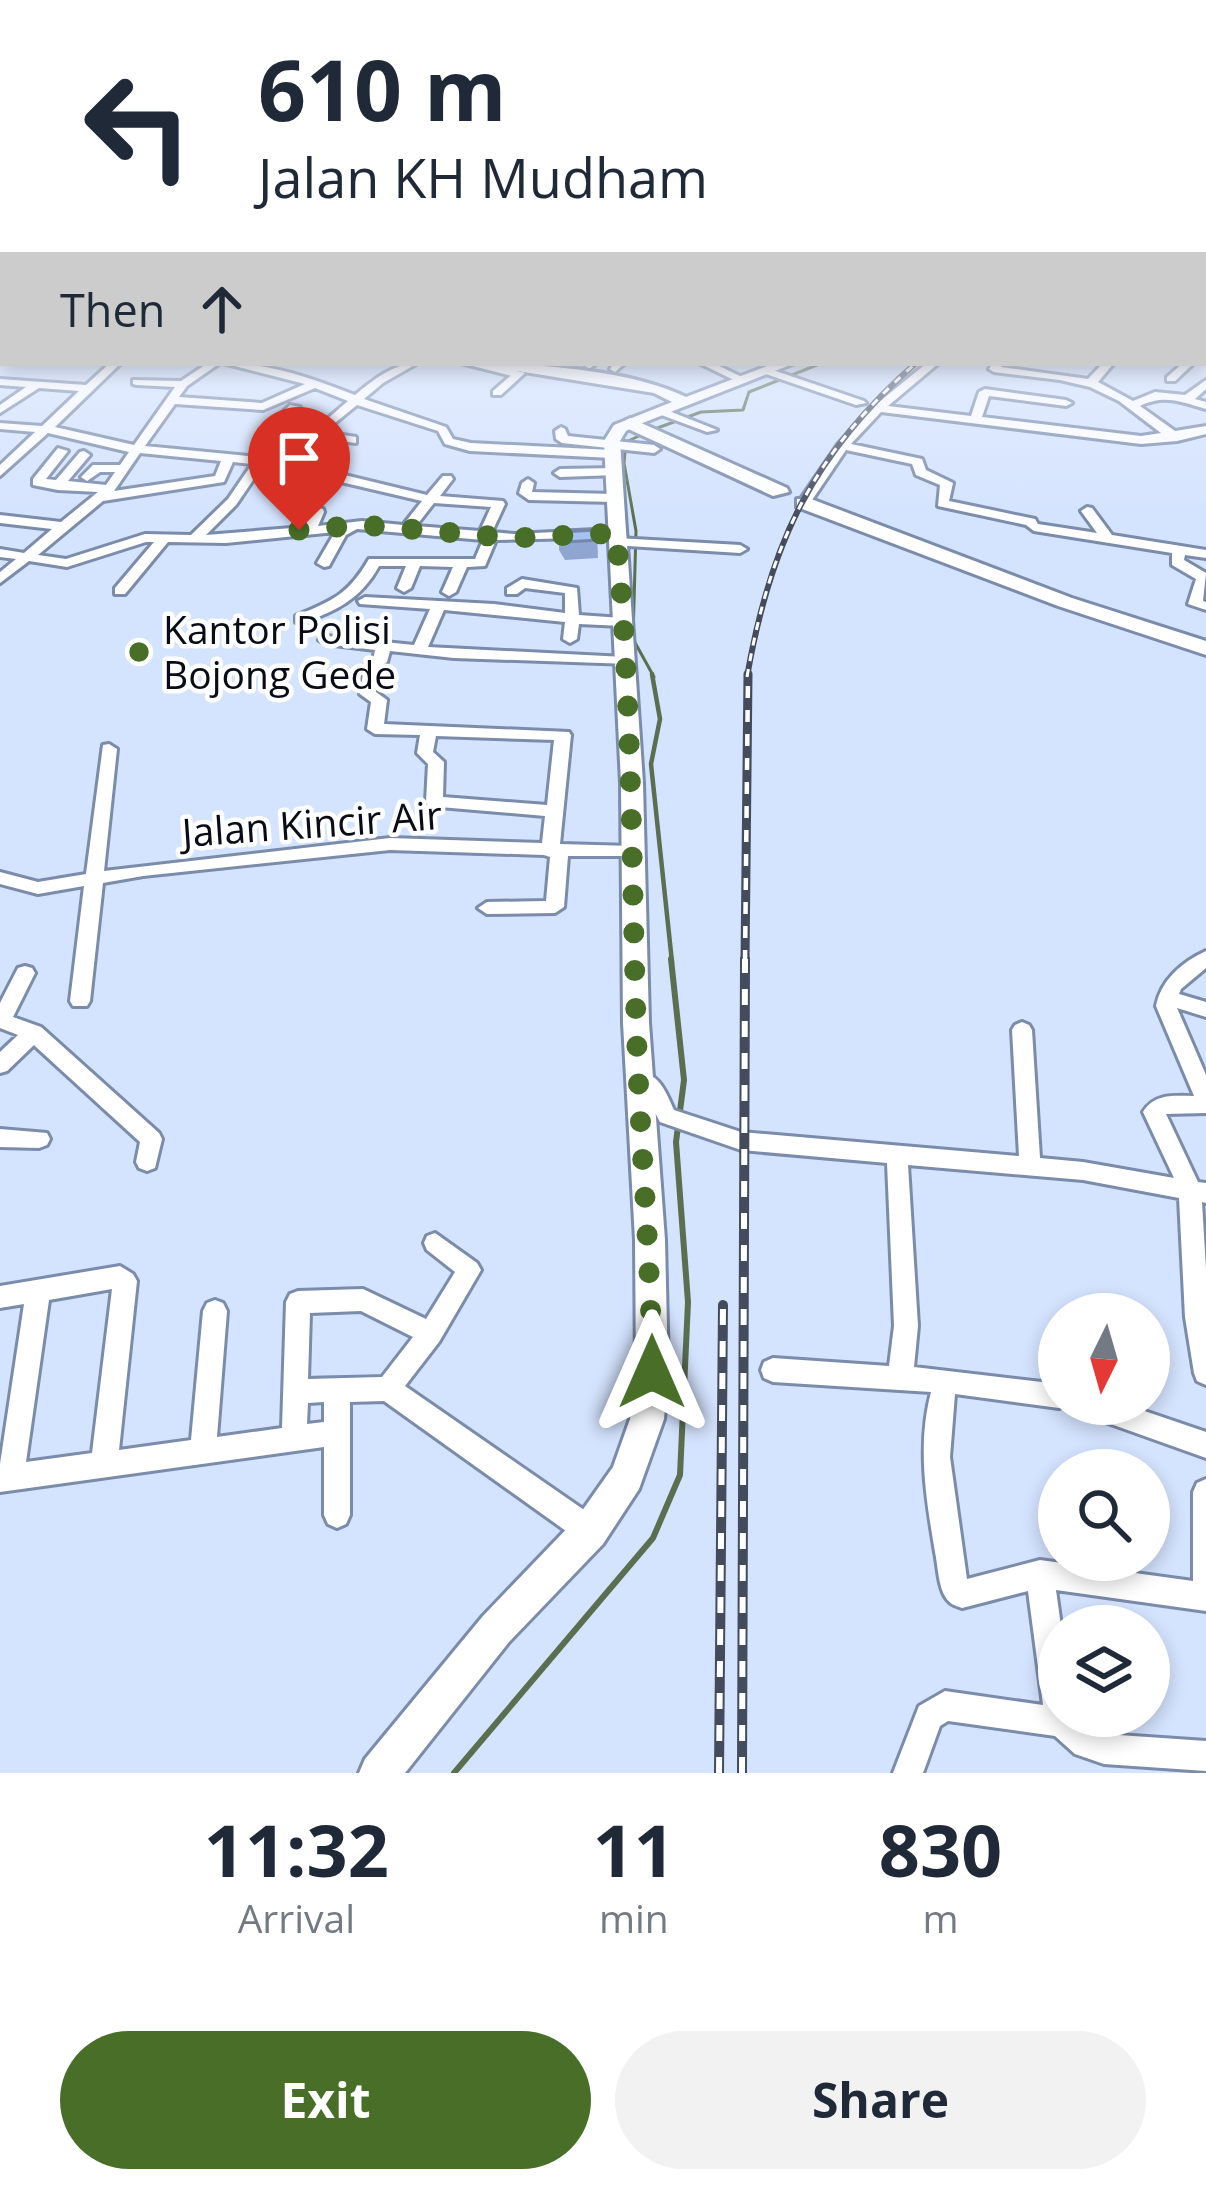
<!DOCTYPE html>
<html lang="en">
<head>
<meta charset="utf-8">
<style>
	body { margin:0; font-family:"Open Sans",sans-serif; background:#f2f2f3; color:#1f2937; height:100vh; display:flex; flex-direction:column; font-size:45px; white-space:nowrap }
	* { box-sizing:border-box; margin:0 }
	p { font-size:39px; color:#747a83 }
	.icon { flex:none; width:66px; height:66px; fill:none; stroke:currentColor; stroke-width:2; stroke-linecap:round; stroke-linejoin:round }
	.map { position:relative; height:1773px; overflow:hidden }
	.sheet { display:flex; flex-direction:column; background:#fff; flex:1 }
	.sheet>* { flex:none }
	.banner { position:absolute; left:0px; top:0px; width:1206px; height:366px; box-shadow:0 6px 18px #0003; background:#fff; color:#1f2937; overflow:hidden }
	.needle { width:78px; rotate:185deg }
	.controls { position:absolute; left:1038px; top:1293px; display:grid; gap:24px }
	.controls a { display:grid; place-items:center; width:132px; height:132px; border-radius:50%; background:#fff; box-shadow:0 6px 18px #0003; font-size:60px }
	.pin { position:absolute; display:grid; place-items:center; width:102px; height:102px; color:#fff; margin:-123px -51px; border-radius:50% 50% 50% 0; rotate:-45deg; box-shadow:0 0 12px #0007 }
	.pin .icon { rotate:45deg }
	.me { position:absolute; width:132px; margin:-66px; rotate:0deg; stroke-linejoin:round; filter:drop-shadow(0 0 9px #0008) }
	.turn { display:flex; align-items:center; gap:42px; height:252px; padding:0 60px; font-size:54px }
	.turn .icon { width:156px; height:156px; stroke-width:2.5 }
	.turn b { display:block; font-size:84px; line-height:102px }
	.then { display:flex; align-items:center; height:114px; padding:0 60px; background:#0003; gap:24px; font-size:45px }
	.eta { display:flex; justify-content:space-evenly; align-items:center; height:204px; text-align:center }
	.eta b { font-size:72px; font-weight:700; line-height:84px }
	.primary-button { display:flex; gap:24px; margin-top:auto; padding:24px 60px }
	.primary-button a { flex:1; height:138px; border-radius:72px; background:#486e28; color:#fff; font-size:48px; font-weight:700; line-height:138px; text-align:center }
	.primary-button a+a { background:#f2f2f3; color:#1f2937 }
	.map>svg:first-child { display:block }
	.lines { fill:none; stroke-linecap:round; stroke-linejoin:round }
	.stream-far2 { stroke:#5a6f50; stroke-width:3 }
	.stream-far1 { stroke:#5a6f50; stroke-width:4.5 }
	.stream { stroke:#5a6f50; stroke-width:6 }
	.minor-casing { stroke:#7b8baa; stroke-width:6 }
	.major-casing { stroke:#7b8baa; stroke-width:6 }
	.highway-casing { stroke:#7b8baa; stroke-width:6 }
	.minor { fill:#fff; fill-rule:evenodd }
	.major { fill:#fff; fill-rule:evenodd }
	.highway { fill:#fff; fill-rule:evenodd }
	.rail-far2-casing { stroke:#444c5c; stroke-width:6 }
	.rail-far1-casing { stroke:#444c5c; stroke-width:9 }
	.rail-casing { stroke:#444c5c; stroke-width:10 }
	.rail-far2 { stroke:#fff; stroke-width:3; stroke-dasharray:8; stroke-linecap:butt }
	.rail-far1 { stroke:#fff; stroke-width:4.5; stroke-dasharray:12; stroke-linecap:butt }
	.rail { stroke:#fff; stroke-width:6; stroke-dasharray:16; stroke-linecap:butt }
	.wall { fill:#8fa6d2 }
	.building { fill:#a6c1f4; stroke:#7487ab; stroke-width:3 }
	.route { stroke:#486e28; stroke-width:21; stroke-dasharray:0 37.8 }
	.poi-dot { fill:#486e28; stroke:#fff; stroke-width:4.5 }
	.labels { text-anchor:middle; stroke-width:9; stroke-linejoin:round; paint-order:stroke }
	.poi-label { font-size:39px; fill:#070c17; stroke:#fff; text-anchor:start }
	.street-label { font-size:39px; fill:#070c17; stroke:#fff }
</style>
</head>
<body>
<div class="map">
<svg width="1206" height="1773" viewBox="0 0 1206 1773">
	<rect width="100%" height="100%" fill="#d4e3fe"/>
	<g class="lines">
		<path class="stream-far2" d="M 652,430 L 701,412 L 743,410 L 749,392 L 822,363
			M 641,435 L 626,442 L 624,463 L 636,531 L 633,639 L 654,677"/>
		<path class="stream-far1" d="M 652,674 L 660,719 L 651,764 L 672,962"/>
		<path class="stream" d="M 454,1773 L 653,1538 L 680,1475 L 688,1302 L 676,1142 L 684,1080 L 671,959"/>
		<defs>
			<path id="minor" d="M 1203,300 L 1206,300 L 1206,306 L 1203,306 Z
				M 3,318 L 3,324 L 0,325 L 0,319 Z
				M 1203,324 L 1206,325 L 1206,331 L 1203,330 Z
				M 1206,340 L 1206,349 L 1203,350 L 1203,341 Z
				M 110,363 L 121,363 L 55,427 L 134,445 L 175,387 L 137,385 L 133,384 L 133,380 L 181,381 L 208,363 L 220,363 L 187,386 L 179,397 L 262,403 L 305,384 L 223,363 C 270,363 311,378 355,395 C 373,380 394,363 418,363 L 383,383 L 364,399 L 446,427 L 453,439 L 471,443 L 612,450 L 618,454 L 612,458 L 470,451 L 445,444 L 438,431 L 357,405 L 324,432 L 356,437 L 356,443 L 316,438 L 264,464 L 236,505 L 206,535 L 304,527 L 311,514 L 282,507 L 280,504 L 286,500 L 323,509 L 324,512 L 318,526 L 362,521 L 403,525 L 422,501 L 324,478 L 324,472 L 328,471 L 427,495 L 443,476 L 451,476 L 453,479 L 440,496 L 503,501 L 505,504 L 492,532 L 514,534 L 616,529 L 623,533 L 616,537 L 496,540 L 485,566 L 467,567 L 456,592 L 449,596 L 442,592 L 453,567 L 420,566 L 411,588 L 404,592 L 397,588 L 406,566 L 379,566 C 361,599 335,612 301,623 L 296,622 L 296,616 C 333,600 348,595 369,559 L 475,559 L 483,540 L 357,529 L 346,535 L 329,566 L 324,567 L 317,563 L 335,532 L 226,543 L 168,542 L 125,594 L 115,594 L 115,588 L 154,542 L 146,542 L 67,567 L 29,561 L 0,583 L 0,572 L 16,559 L 0,557 L 0,549 L 24,553 L 52,529 L 0,523 L 0,515 L 61,522 L 98,492 L 58,490 L 33,485 L 33,479 L 58,448 L 68,451 L 46,479 L 56,480 L 80,452 L 84,451 L 90,455 L 68,481 L 106,485 L 115,472 L 100,472 L 87,481 L 81,477 L 93,465 L 120,465 L 129,452 L 48,433 L 0,476 L 0,465 L 35,432 L 0,429 L 0,423 L 42,426 L 79,391 L 39,388 L 0,413 L 0,405 L 26,387 L 0,385 L 0,379 L 86,385 ZM 315,388 L 348,401 C 331,415 312,436 290,437 L 301,424 L 288,419 L 300,407 L 290,405 L 274,421 L 287,426 L 276,439 L 286,443 L 258,457 L 145,446 L 175,404 L 263,410 ZM 140,453 L 221,461 L 215,476 L 114,491 ZM 233,462 L 252,464 L 228,499 L 191,535 L 145,534 L 66,559 L 38,555 L 103,501 L 224,482 ZM 434,503 L 491,507 L 480,531 L 416,526 Z
				M 586,363 L 597,363 L 590,368 L 586,367 Z
				M 614,363 L 625,363 L 615,372 L 610,369 Z
				M 699,363 L 713,363 L 748,380 L 738,382 Z
				M 927,363 L 939,363 L 888,406 L 971,416 L 979,392 L 985,389 L 1066,400 L 1072,403 L 1066,406 L 989,396 L 982,417 L 1141,436 L 1161,433 L 1119,401 L 1090,387 L 1060,380 L 994,372 L 989,369 L 993,363 L 1003,363 L 1001,367 L 1088,379 L 1103,363 L 1114,363 L 1098,382 L 1133,401 L 1155,392 L 1185,395 L 1206,380 L 1206,389 L 1195,399 L 1206,402 L 1206,409 C 1181,402 1165,394 1140,406 L 1175,431 L 1206,426 L 1206,434 L 1177,441 L 1141,444 L 881,412 L 851,444 L 922,459 L 926,470 L 953,483 L 949,501 L 1035,519 L 1038,524 L 1097,533 L 1081,511 L 1087,507 L 1092,508 L 1112,535 L 1206,550 L 1206,558 L 1185,555 L 1184,560 L 1206,573 L 1203,601 L 1206,602 L 1206,610 L 1188,604 L 1196,579 L 1172,565 L 1172,553 L 1034,531 L 1026,525 L 938,506 L 940,485 L 916,475 L 912,464 L 846,450 L 808,506 L 800,506 L 798,503 L 839,443 L 874,406 Z
				M 1183,363 L 1194,363 L 1175,381 L 1167,381 L 1167,377 Z
				M 767,368 L 864,401 L 866,403 L 856,405 L 763,373 L 762,371 Z
				M 516,371 L 525,373 L 501,395 L 493,395 L 493,391 Z
				M 656,409 L 664,409 L 717,430 L 707,432 L 656,413 Z
				M 561,427 L 565,429 L 568,436 L 654,445 L 660,449 L 654,453 L 562,443 L 556,439 L 555,431 Z
				M 613,468 L 617,469 L 617,475 L 560,477 L 554,473 L 560,469 Z
				M 528,479 L 534,483 L 532,492 L 614,494 L 620,498 L 614,502 L 529,500 L 519,493 L 522,483 Z
				M 617,538 L 740,545 L 747,549 L 740,553 L 612,545 L 610,542 Z
				M 522,579 L 577,588 L 579,615 L 622,618 L 629,622 L 622,626 L 579,624 L 577,639 L 570,643 L 563,639 L 565,622 L 444,610 L 428,647 L 625,657 L 630,658 L 630,664 L 454,658 L 390,651 L 387,662 L 378,668 L 376,692 L 387,700 L 384,724 L 569,732 L 571,735 L 560,844 L 632,846 L 638,848 L 641,852 L 638,856 L 568,856 L 564,907 L 555,913 L 487,914 L 478,908 L 487,902 L 546,901 L 550,857 L 544,855 L 390,850 L 143,876 L 103,883 L 90,1001 L 87,1006 L 73,1006 L 70,1001 L 84,886 L 38,894 L 0,884 L 0,872 L 38,882 L 86,874 L 103,745 L 109,744 L 117,749 L 104,871 L 390,838 L 542,843 L 545,816 L 428,806 L 426,802 L 428,764 L 417,753 L 420,735 L 375,734 L 367,729 L 371,702 L 360,694 L 364,666 L 373,660 L 375,650 L 326,644 L 319,640 L 326,636 L 414,645 L 430,609 L 360,604 L 358,601 L 365,597 L 494,604 L 565,613 L 565,593 L 525,588 L 517,594 L 507,594 L 507,588 ZM 436,736 L 554,740 L 547,805 L 443,797 L 444,762 L 433,752 Z
				M 1206,951 L 1206,968 L 1181,989 L 1179,994 L 1206,1002 L 1206,1017 L 1177,1008 L 1206,1075 L 1206,1113 L 1166,1114 L 1198,1182 L 1206,1183 L 1206,1203 L 1202,1202 L 1206,1269 L 1206,1385 L 1197,1381 L 1194,1373 L 1185,1317 L 1179,1198 L 1083,1180 L 908,1165 L 918,1326 L 914,1367 L 1059,1384 L 1059,1404 L 1068,1404 L 1059,1408 L 955,1394 L 950,1457 L 967,1579 L 1040,1560 L 1193,1581 L 1193,1492 L 1197,1483 L 1206,1479 L 1206,1611 L 1056,1590 L 1061,1626 L 1059,1716 L 1077,1716 L 1094,1731 L 1104,1734 L 1206,1741 L 1206,1771 L 1104,1764 L 1075,1754 L 1055,1736 L 948,1721 L 940,1726 L 923,1773 L 893,1773 L 919,1706 L 945,1691 L 1043,1705 L 1028,1591 L 962,1608 C 954,1605 951,1605 946,1598 C 938,1586 938,1566 935,1552 C 926,1499 917,1445 931,1392 L 773,1382 L 764,1378 L 761,1370 L 764,1362 L 773,1358 L 889,1366 L 894,1326 L 887,1163 L 741,1150 L 660,1122 L 645,1094 L 631,1080 L 634,1074 C 657,1068 666,1092 674,1110 L 741,1132 L 1019,1156 L 1012,1030 L 1015,1025 L 1022,1022 L 1029,1025 L 1032,1030 L 1040,1158 L 1083,1162 L 1174,1178 L 1143,1112 C 1155,1093 1174,1096 1194,1096 L 1156,1006 C 1161,980 1182,962 1206,951 Z
				M 25,966 L 32,968 L 35,973 L 13,1017 L 41,1027 L 159,1133 L 162,1139 L 155,1168 L 147,1171 L 139,1168 L 136,1162 L 140,1142 L 36,1047 L 34,1045 L 7,1071 L 0,1073 L 0,1052 L 18,1035 L 0,1028 L 0,1003 L 18,968 Z
				M 0,1129 L 47,1133 L 50,1139 L 47,1145 L 39,1148 L 0,1147 Z
				M 435,1233 L 477,1263 L 481,1270 L 439,1342 L 405,1386 L 600,1521 L 603,1531 L 600,1541 L 590,1544 L 580,1541 L 384,1401 L 350,1402 L 350,1515 L 346,1524 L 337,1528 L 328,1524 L 324,1515 L 324,1447 L 0,1492 L 0,1464 L 24,1304 L 0,1308 L 0,1286 L 120,1266 L 133,1274 L 137,1281 L 119,1450 L 191,1440 L 203,1311 L 207,1303 L 215,1300 L 223,1303 L 227,1311 L 217,1437 L 282,1428 L 286,1302 L 290,1294 L 298,1291 L 363,1289 L 426,1319 L 455,1272 L 427,1250 L 424,1243 L 427,1236 ZM 112,1289 L 92,1453 L 26,1462 L 49,1300 ZM 361,1311 L 413,1337 L 382,1377 C 356,1378 333,1378 308,1379 L 310,1313 ZM 324,1402 L 324,1422 L 307,1424 L 308,1403 Z
				M 1076,1404 L 1124,1404 L 1206,1432 L 1206,1458 L 1080,1413 Z"/>
			<path id="major" d="M 0,271 L 3,272 L 3,280 L 0,279 Z
				M 461,363 C 526,363 626,368 686,397 L 775,363 L 795,363 L 635,426 L 626,431 L 620,441 L 643,783 L 649,1023 L 665,1240 L 668,1372 L 664,1419 L 639,1489 L 603,1544 L 509,1642 L 405,1773 L 359,1773 L 365,1759 L 483,1616 L 577,1518 L 613,1467 L 630,1419 L 636,1372 L 635,1240 L 623,1023 L 621,783 L 604,441 L 614,425 L 672,402 L 654,393 L 518,371 L 512,376 Z"/>
			<path id="highway" d="M 630,418 L 787,488 L 789,492 L 773,496 L 624,427 L 621,423 Z
				M 797,499 L 811,499 L 1072,598 L 1206,641 L 1206,655 L 1058,606 L 797,507 Z"/>
		</defs>
		<use href="#minor" class="minor-casing"/>
		<use href="#major" class="major-casing"/>
		<use href="#highway" class="highway-casing"/>
		<use href="#minor" class="minor"/>
		<use href="#major" class="major"/>
		<use href="#highway" class="highway"/>
		<defs>
			<path id="rail-far2" d="M 747,677 C 770,543 813,453 916,363"/>
			<path id="rail-far1" d="M 745,962 L 748,674"/>
			<path id="rail" d="M 719,1773 L 723,1305
				M 742,1773 L 745,959"/>
		</defs>
		<use href="#rail-far2" class="rail-far2-casing"/>
		<use href="#rail-far1" class="rail-far1-casing"/>
		<use href="#rail" class="rail-casing"/>
		<use href="#rail-far2" class="rail-far2"/>
		<use href="#rail-far1" class="rail-far1"/>
		<use href="#rail" class="rail"/>
	</g>
	<path class="wall" d="M 597,530 L 598,558 L 565,560 L 559,550 L 559,532 Z"/>
	<path class="building" d="M 597,530 L 598,540 L 565,542 L 559,532 Z"/>
	<linearGradient id="sky" x2="0" y2="1"><stop stop-color="#7daab5"/><stop offset="0.52" stop-color="#ecf2ff"/><stop offset="1" stop-color="#ecf2ff" stop-opacity="0"/></linearGradient>
	<rect width="1206" height="518" fill="url(#sky)"/>
	<g class="lines">
		<path class="route" d="M 299,530 L 362,525 L 514,538 L 616,533 C 632,694 631,855 636,1017 C 639,1135 651,1253 652,1372"/>
	</g>
	<circle class="poi-dot" cx="139" cy="652" r="12"/>
	<g class="labels">
		<g class="poi-label">
			<text x="163" y="644">Kantor Polisi<tspan x="163" dy="45">Bojong Gede</tspan></text>
		</g>
		<g class="street-label">
			<text transform="translate(312 824) rotate(-4)" y="14">Jalan Kincir Air</text>
		</g>
	</g>
</svg>
<div class="controls">
<a><svg class="needle" viewBox="-14 -14 28 28"><path d="M0-13l5 13h-10z" fill="#e53935"/><path d="M0 13l5-13h-10z" fill="#747a83"/></svg></a>
<a><svg class="icon" aria-label="search" viewBox="0 0 24 24"><circle cx="10" cy="10" r="6"/><path d="M15 15l6 6"/></svg></a>
<a><svg class="icon" aria-label="layers" viewBox="0 0 24 24"><path d="M12 4l9 5-9 5-9-5zM3 14l9 5 9-5"/></svg></a>
</div>
<div class="pin" style="left:299px;top:530px;background:#d93025"><svg class="icon" aria-label="arrive" viewBox="0 0 24 24"><path d="M6 21V4h12l-3 4 3 4H6"/></svg></div>
<svg class="me" style="left:652px;top:1372px" viewBox="-20 -20 40 40"><path d="M0-17L14 15 0 8-14 15z" fill="#486e28" stroke="#fff" stroke-width="4"/></svg>
<div class="banner">
<div class="turn"><svg class="icon" aria-label="left" viewBox="0 0 24 24"><path d="M17 20v-9H6M10 6l-5 5 5 5"/></svg><div><b>610 m</b>Jalan KH Mudham</div></div>
<div class="then">Then<svg class="icon" aria-label="ahead" viewBox="0 0 24 24"><path d="M12 20V5M6 11l6-6 6 6"/></svg></div>
</div>
</div>
<section class="sheet">
<div class="eta">
<div><b>11:32</b><p>Arrival</p></div>
<div><b>11</b><p>min</p></div>
<div><b>830</b><p>m</p></div>
</div>
<div class="primary-button"><a>Exit</a><a>Share</a></div>
</section>
</body>
</html>
